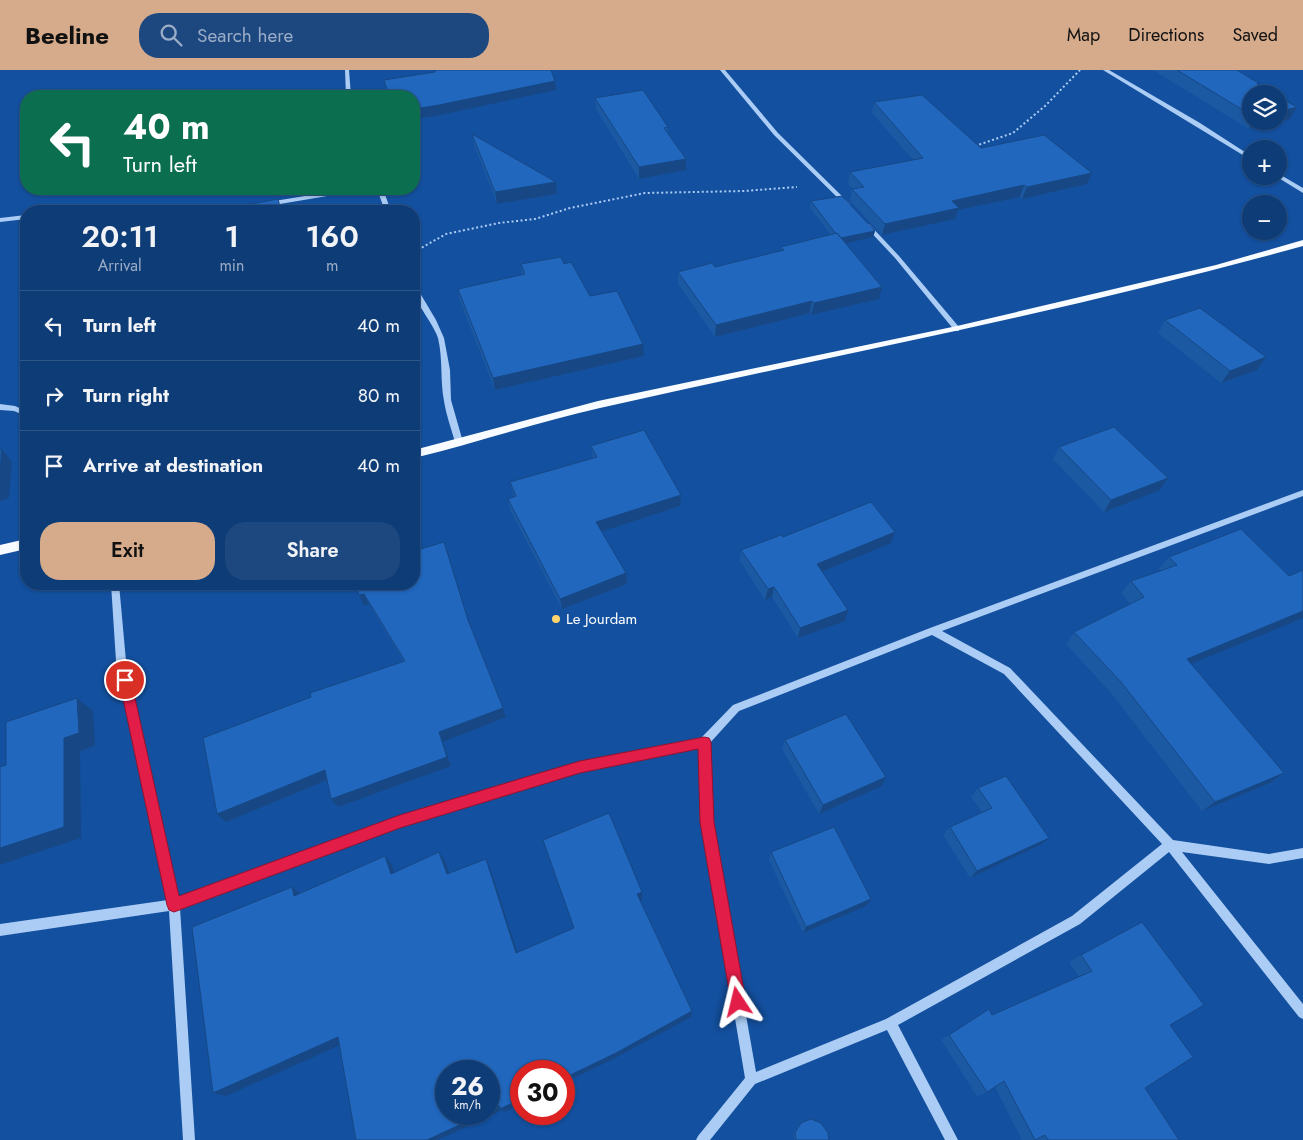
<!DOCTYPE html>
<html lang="en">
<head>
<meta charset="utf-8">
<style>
	body { margin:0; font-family:Jost,sans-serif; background:#1c477f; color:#f1f3f6; height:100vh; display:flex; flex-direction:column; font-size:19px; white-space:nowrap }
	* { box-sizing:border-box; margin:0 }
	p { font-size:16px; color:#9badc6 }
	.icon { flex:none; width:28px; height:28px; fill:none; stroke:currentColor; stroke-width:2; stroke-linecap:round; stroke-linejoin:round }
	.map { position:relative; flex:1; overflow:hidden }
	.sheet { position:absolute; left:20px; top:135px; width:400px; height:385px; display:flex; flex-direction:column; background:#0e3c77; border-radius:20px; box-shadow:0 1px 4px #0004,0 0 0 1px #2e5689 }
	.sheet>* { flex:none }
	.hud { position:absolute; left:20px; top:20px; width:400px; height:105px; border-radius:20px; box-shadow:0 1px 4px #0004,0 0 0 1px #2e5689; background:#0b6e4f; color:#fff; overflow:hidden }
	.buttons { position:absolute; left:1242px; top:15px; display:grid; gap:10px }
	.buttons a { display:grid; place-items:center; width:45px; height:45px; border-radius:50%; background:#0e3c77; box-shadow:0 1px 4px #0004,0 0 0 1px #2e5689; font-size:25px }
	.speed { position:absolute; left:435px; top:990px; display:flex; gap:10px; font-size:25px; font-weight:700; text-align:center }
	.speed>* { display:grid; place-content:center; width:65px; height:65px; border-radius:50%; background:#0e3c77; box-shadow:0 1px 4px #0004,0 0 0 1px #2e5689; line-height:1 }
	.speed small { font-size:12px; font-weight:400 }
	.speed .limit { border:8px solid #d22; background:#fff; color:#111 }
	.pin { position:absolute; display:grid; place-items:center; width:42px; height:42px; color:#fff; margin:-21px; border:2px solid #fff; border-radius:50%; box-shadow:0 1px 5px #0007 }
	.me { position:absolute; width:55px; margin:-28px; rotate:350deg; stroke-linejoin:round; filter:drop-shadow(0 0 4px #0008) }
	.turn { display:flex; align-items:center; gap:18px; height:105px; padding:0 20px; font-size:22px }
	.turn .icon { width:65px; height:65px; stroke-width:2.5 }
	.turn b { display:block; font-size:35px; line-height:42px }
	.eta { display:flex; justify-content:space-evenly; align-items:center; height:85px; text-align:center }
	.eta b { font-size:30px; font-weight:600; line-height:35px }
	.primary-button { display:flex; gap:10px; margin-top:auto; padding:10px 20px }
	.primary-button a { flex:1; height:58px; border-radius:20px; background:#d6ab8b; color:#111; font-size:20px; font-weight:600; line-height:58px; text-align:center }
	.primary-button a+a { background:#1c477f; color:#f1f3f6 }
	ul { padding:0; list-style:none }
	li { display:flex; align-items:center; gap:15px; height:70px; padding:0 20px; border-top:1px solid #2e5689 }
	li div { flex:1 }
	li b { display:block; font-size:19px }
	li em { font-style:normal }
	header { display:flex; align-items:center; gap:30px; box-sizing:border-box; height:70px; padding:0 25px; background:#d6ab8b; color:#111 }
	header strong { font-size:24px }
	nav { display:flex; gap:28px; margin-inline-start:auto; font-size:18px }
	.search { width:350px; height:45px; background:#1c477f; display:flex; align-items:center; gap:12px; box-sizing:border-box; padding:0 18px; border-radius:20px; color:#9badc6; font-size:19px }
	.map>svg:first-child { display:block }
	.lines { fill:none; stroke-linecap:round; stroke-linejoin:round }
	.path-far1 { stroke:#abccf4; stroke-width:2; stroke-dasharray:2 2.5; stroke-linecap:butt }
	.path { stroke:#abccf4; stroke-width:2.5; stroke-dasharray:2 3; stroke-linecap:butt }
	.minor { fill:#abccf4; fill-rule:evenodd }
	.major { fill:#f8fbff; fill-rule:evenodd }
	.wall { fill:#1c59a3 }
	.shaded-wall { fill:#174885 }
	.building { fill:#2167be; stroke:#174885 }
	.route { fill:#e11d48; stroke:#92132f }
	.poi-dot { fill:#ffd56e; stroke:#13509f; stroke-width:2 }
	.labels { text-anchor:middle; stroke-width:5; stroke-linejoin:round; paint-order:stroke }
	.poi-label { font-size:15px; fill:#fff; stroke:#13509f; text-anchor:start }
</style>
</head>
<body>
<header>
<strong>Beeline</strong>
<div class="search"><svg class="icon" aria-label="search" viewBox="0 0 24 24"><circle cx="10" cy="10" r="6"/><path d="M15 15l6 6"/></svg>Search here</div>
<nav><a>Map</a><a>Directions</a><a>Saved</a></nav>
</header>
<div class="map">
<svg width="1303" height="1070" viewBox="0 0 1303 1070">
	<rect width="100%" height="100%" fill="#13509f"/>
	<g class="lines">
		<path class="path-far1" d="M 975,76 L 1013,63 L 1045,36 L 1080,0
			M 414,182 L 446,164 L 499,153 L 535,149 L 570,138 L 645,123 L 744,121 L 797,117"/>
		<path class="path" d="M 414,182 L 416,181"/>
		<path class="minor" d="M 345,0 L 349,0 L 351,26 L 346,26 Z
			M 720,0 L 725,0 L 778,63 L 850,134 L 850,136 L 846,136 L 774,65 Z
			M 1103,0 L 1109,0 L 1200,53 L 1251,86 L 1251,90 Z
			M 1279,104 L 1303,118 L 1303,123 L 1277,107 Z
			M 348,119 L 360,119 L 357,121 L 268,136 L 265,134 L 268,132 Z
			M 377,119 L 383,119 L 391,141 L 385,141 Z
			M 26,145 L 26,149 L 0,152 L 0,148 Z
			M 865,154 L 869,154 L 899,186 L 959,257 L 959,261 L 955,261 L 895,188 L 865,156 Z
			M 414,216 L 417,218 L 436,250 L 444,268 L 450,300 L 451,330 L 463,372 L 459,375 L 455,372 C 451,358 446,344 444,331 C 440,310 443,289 438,268 C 433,252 413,232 414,216 Z
			M 0,334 L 15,336 L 26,341 L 26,346 L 14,341 L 0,340 Z
			M 1303,420 L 1303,426 L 942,561 L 1010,598 L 1173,770 L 1269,784 L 1303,778 L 1303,788 L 1269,794 L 1182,782 L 1303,934 L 1303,949 L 1299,947 L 1169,782 L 1080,854 L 898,955 L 958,1070 L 945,1070 L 887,960 L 755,1014 L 710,1070 L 696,1070 L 698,1066 L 745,1008 L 702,752 L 699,677 L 580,702 L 400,757 L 180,838 L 195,1070 L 183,1070 L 169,841 L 0,866 L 0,854 L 168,830 L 116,591 L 111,514 L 119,514 L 126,591 L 178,828 L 400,747 L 580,692 L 701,668 L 733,635 L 930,558 ZM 932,565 L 1004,604 L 1162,774 L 1072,846 L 886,949 L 756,1002 L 712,752 L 709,674 L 739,641 Z"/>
		<path class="major" d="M 1303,170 L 1303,176 C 1071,241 835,285 600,338 C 538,352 476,373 414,388 L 414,380 L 598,331 L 957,256 L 1216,195 Z
			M 26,469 L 26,479 L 0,485 L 0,475 Z"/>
	</g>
	<path class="wall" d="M 1153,0 L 1237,0 L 1251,24 L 1251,51 L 1279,51 L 1297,37 L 1290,49 L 1249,59 Z
		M 595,28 L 668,57 L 668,63 L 686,89 L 686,100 L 639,109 L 596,39 Z
		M 874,32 L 981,78 L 1087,114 L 1022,129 L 1020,127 L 958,140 L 955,149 L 882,165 L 850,131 L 852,119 L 853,119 L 848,114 L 850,102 L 913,90 L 872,43 Z
		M 472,64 L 556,112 L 557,124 L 497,134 L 474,75 Z
		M 811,131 L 875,161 L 873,167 L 846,173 L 879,229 L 811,245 L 810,243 L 715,267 L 678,214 L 678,202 L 715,197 L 781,181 L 781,177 L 831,165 L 810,138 Z
		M 521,194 L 564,194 L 590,226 L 644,286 L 495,320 L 460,231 L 458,219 L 522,205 Z
		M 1165,250 L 1266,287 L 1257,300 L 1221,313 L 1158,263 Z
		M 591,376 L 680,436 L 602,461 L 627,514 L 562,539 L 510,440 L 508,429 L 514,427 L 510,412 L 593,389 Z
		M 1059,377 L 1168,408 L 1160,420 L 1104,442 L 1053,389 Z
		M 1241,459 L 1191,594 L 1284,703 L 1270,713 L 1202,741 L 1111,623 L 1066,574 L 1074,562 L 1130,534 L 1121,523 L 1131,511 L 1161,501 L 1159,499 L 1169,487 Z
		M 783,467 L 891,473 L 822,501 L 845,551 L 798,568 L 772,527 L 765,530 L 740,491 L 741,480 Z
		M 359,525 L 468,550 L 503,638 L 506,647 L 443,672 L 451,696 L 338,737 L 331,729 L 328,710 L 226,752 L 217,744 L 404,592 L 369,534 L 364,536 Z
		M 785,670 L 882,716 L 819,744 L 782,679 Z
		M 978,718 L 1049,768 L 1040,775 L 970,808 L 943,765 L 950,757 L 982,742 L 971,727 Z
		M 771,782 L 871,829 L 866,836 L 803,863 L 769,790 Z
		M 1081,885 L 1170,955 L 1145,1018 L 1179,1070 L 1022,1070 L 995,1017 L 987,1022 L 977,1026 L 941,970 L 989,939 L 992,945 L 1079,907 L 1069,892 Z
		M 811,1049 L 829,1070 L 794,1070 L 793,1064 L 799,1054 Z"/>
	<path class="shaded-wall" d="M 555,11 L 556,20 L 440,45 L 414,49 L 414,39 Z
		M 1297,37 L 1290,49 L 1249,59 L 1253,51 L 1279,51 L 1279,42 Z
		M 686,89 L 686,100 L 639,109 L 639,97 Z
		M 1092,103 L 1087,114 L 1022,129 L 1027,117 Z
		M 556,112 L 557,124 L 497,134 L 495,122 Z
		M 1024,115 L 1020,127 L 958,140 L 955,149 L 882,165 L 885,154 L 952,131 Z
		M 875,161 L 873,167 L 839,175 L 840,168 Z
		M 882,217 L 879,229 L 811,245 L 814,233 Z
		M 812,231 L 810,243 L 715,267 L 716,255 Z
		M 643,274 L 644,286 L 495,320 L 493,308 Z
		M 1266,287 L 1257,300 L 1221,313 L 1230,301 Z
		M 2,379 L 12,392 L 9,428 L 0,431 L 0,401 Z
		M 1168,408 L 1160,420 L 1104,442 L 1111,430 Z
		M 681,425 L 680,436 L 597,463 L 596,452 Z
		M 895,462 L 891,473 L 814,505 L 817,494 Z
		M 626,503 L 627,514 L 562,539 L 560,529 Z
		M 774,517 L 772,527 L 765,530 L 768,519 Z
		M 364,524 L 369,534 L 364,536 L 359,525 Z
		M 848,540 L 845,551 L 798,568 L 800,558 Z
		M 1303,541 L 1303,548 L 1176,600 L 1187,589 Z
		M 77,628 L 93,641 L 95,676 L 80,681 L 81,768 L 0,795 L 0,778 Z
		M 503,638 L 506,647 L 443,672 L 451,696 L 338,737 L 331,729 L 439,662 Z
		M 325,700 L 332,708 L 226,752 L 217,744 Z
		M 1284,703 L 1270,713 L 1202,741 L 1215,732 Z
		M 886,707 L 882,716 L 819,744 L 823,735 Z
		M 1049,768 L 1040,775 L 970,808 L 977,801 Z
		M 439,782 L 445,791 L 452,813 L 447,804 Z
		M 385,786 L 392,795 L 397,812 L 391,804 Z
		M 486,789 L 490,798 L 520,890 L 516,883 Z
		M 292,817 L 302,825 L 294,826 Z
		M 642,822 L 642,830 L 638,832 L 637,824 Z
		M 871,829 L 866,836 L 803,863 L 806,857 Z
		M 692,941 L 691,947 L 617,987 L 564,1013 L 564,1008 Z
		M 338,967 L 347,972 L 226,1026 L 213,1023 Z
		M 521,1029 L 521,1034 L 505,1042 L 502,1040 L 438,1070 L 427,1070 L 483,1044 L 489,1044 L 489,1041 L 500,1036 Z"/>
	<path class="building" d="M 435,0 L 551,0 L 555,11 L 439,35 L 414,39 L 414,26 L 389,26 L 384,10 L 435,2 Z
		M 1177,0 L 1237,0 L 1260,14 L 1257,14 L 1273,24 L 1251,24 L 1251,45 Z
		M 643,20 L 668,57 L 664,58 L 686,89 L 639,97 L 595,28 Z
		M 922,25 L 981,78 L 1044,65 L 1092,103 L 1027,117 L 1024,115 L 952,131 L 959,138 L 885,154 L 852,119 L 864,117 L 850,102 L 923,88 L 874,32 Z
		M 1279,27 L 1297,37 L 1279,42 Z
		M 472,64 L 556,112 L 495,122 Z
		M 842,126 L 875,161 L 841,168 L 837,163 L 836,164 L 811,131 Z
		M 278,129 L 281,141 L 214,141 Z
		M 837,163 L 882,217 L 814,233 L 812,231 L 716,255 L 678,202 L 712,193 L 715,197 L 784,180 L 781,177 Z
		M 561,187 L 564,194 L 571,192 L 590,226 L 617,221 L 643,274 L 493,308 L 458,219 L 525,204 L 521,194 Z
		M 1200,238 L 1266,287 L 1230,301 L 1165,250 Z
		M 1114,357 L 1168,408 L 1111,430 L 1059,377 Z
		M 644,360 L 681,425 L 596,452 L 626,503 L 560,529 L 508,429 L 516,426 L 510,412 L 597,387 L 591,376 Z
		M 2,379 L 0,401 L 0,380 Z
		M 871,432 L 895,462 L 817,494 L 848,540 L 800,558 L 774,517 L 768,519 L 741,480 L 781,465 L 783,467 Z
		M 1241,459 L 1289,506 L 1303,500 L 1303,541 L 1187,589 L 1284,703 L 1215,732 L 1121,612 L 1074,562 L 1144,527 L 1131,511 L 1177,495 L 1169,487 Z
		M 444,472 L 468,550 L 503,638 L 439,662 L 447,687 L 331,729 L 325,700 L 217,744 L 203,668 L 311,627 L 310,623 L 405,591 L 364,524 L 359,525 L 356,514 L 414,514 L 414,481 Z
		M 77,628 L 79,663 L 64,668 L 64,757 L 0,778 L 0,697 L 6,695 L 6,652 Z
		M 846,644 L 886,707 L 823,735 L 785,670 Z
		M 1006,706 L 1049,768 L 977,801 L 950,757 L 992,738 L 978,718 Z
		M 609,743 L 642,822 L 637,824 L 692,941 L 616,983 L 564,1008 L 564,1001 L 521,1001 L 521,1029 L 500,1039 L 500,1036 L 489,1041 L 489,1001 L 446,1001 L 446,1044 L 483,1044 L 427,1070 L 356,1070 L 338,967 L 213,1023 L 192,857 L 292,817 L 294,826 L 385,786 L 391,804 L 439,782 L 447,804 L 486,789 L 516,883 L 574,858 L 543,770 Z
		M 834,757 L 871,829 L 806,857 L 771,782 Z
		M 1142,852 L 1204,935 L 1170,955 L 1193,987 L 1145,1018 L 1179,1070 L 1048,1070 L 1045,1065 L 1035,1070 L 1004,1011 L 987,1022 L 949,965 L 989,939 L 992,945 L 1092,901 L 1081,885 Z
		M 811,1049 L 821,1053 L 828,1063 L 829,1070 L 796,1070 L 795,1063 L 801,1053 Z"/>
	<path class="route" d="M 125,605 L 130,606 L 131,610 L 179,826 L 400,745 L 526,707 L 580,691 L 704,667 L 709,668 L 711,672 L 714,752 L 746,932 L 744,937 L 738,940 L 733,937 L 731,932 L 700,752 L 698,679 L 580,703 L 400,758 L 174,842 L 169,840 L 167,835 L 119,610 L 121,606 Z"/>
	<circle class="poi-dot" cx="556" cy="549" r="5"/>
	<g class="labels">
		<g class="poi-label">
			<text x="566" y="554">Le Jourdam</text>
		</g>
	</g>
</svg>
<div class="buttons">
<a><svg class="icon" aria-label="layers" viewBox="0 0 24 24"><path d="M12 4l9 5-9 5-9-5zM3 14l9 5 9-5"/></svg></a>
<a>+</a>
<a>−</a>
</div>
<div class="speed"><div>26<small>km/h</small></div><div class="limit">30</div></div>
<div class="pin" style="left:125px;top:610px;background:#d93025"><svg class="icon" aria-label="arrive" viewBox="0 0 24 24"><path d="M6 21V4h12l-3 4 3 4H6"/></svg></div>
<svg class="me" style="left:738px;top:932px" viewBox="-20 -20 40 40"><path d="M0-17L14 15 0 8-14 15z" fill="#e11d48" stroke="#fff" stroke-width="4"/></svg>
<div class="hud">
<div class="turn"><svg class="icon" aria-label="left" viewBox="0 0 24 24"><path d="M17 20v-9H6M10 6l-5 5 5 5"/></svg><div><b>40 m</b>Turn left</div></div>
</div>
<section class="sheet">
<div class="eta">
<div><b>20:11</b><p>Arrival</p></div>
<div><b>1</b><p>min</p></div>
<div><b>160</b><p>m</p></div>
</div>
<ul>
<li><svg class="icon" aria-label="left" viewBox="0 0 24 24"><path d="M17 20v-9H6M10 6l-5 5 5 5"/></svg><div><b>Turn left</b></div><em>40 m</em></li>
<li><svg class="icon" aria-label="right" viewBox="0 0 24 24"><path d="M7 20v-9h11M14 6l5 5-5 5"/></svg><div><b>Turn right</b></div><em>80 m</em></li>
<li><svg class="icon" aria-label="arrive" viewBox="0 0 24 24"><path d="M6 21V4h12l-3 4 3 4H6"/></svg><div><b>Arrive at destination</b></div><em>40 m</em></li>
</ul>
<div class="primary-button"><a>Exit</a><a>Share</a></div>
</section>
</div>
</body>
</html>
